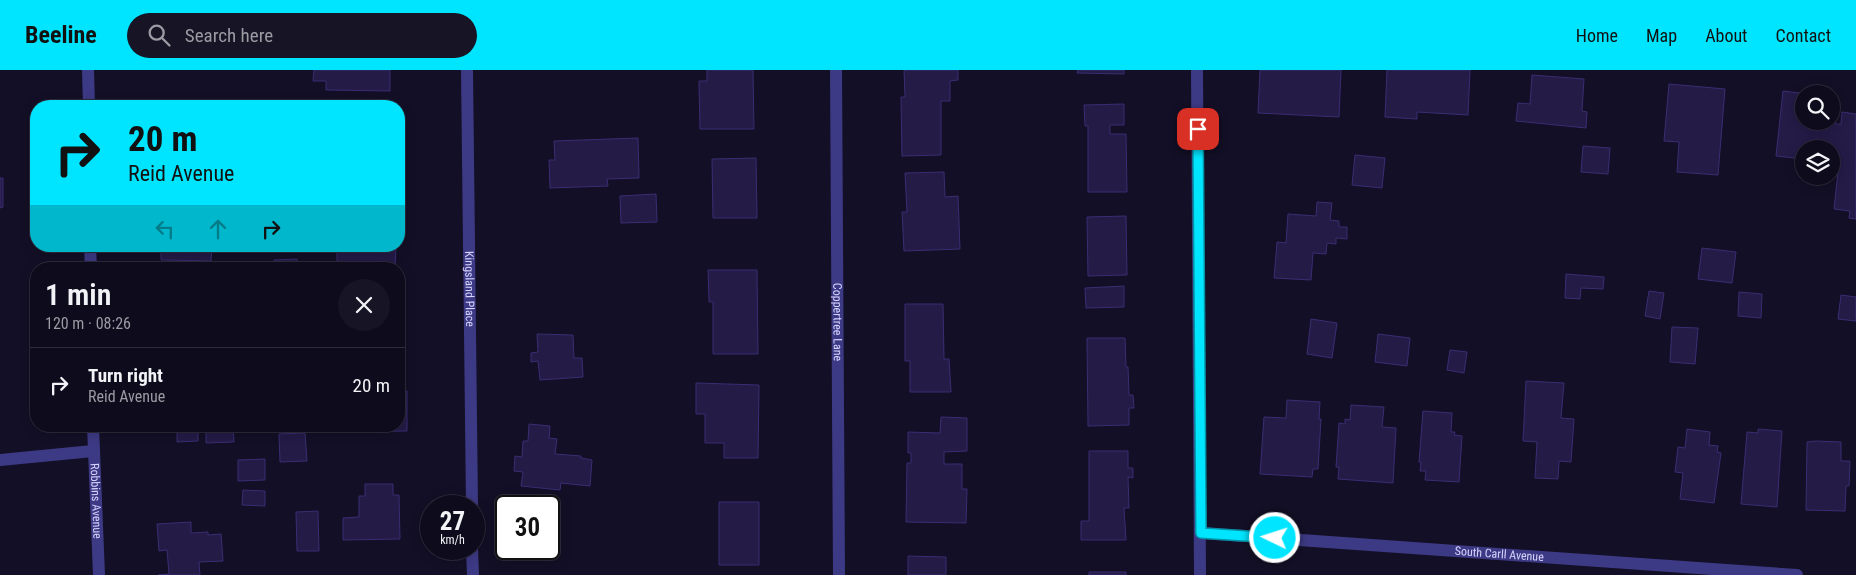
<!DOCTYPE html>
<html lang="en">
<head>
<meta charset="utf-8">
<style>
	body { margin:0; font-family:"Roboto Condensed",sans-serif; background:#171425; color:#f1f3f6; height:100vh; display:flex; flex-direction:column; font-size:19px; white-space:nowrap }
	* { box-sizing:border-box; margin:0 }
	p { font-size:16px; color:#9b9ba3 }
	.icon { flex:none; width:28px; height:28px; fill:none; stroke:currentColor; stroke-width:2; stroke-linecap:round; stroke-linejoin:round }
	.map { position:relative; flex:1; overflow:hidden }
	.drawer { position:absolute; left:30px; top:192px; width:375px; height:170px; display:flex; flex-direction:column; background:#0e0b1c; border-radius:20px; box-shadow:0 2px 12px #0003,0 0 0 1px #2e2b3b }
	.drawer>* { flex:none }
	.banner { position:absolute; left:30px; top:30px; width:375px; height:152px; border-radius:20px; box-shadow:0 2px 12px #0003,0 0 0 1px #2e2b3b; background:#00e5ff; color:#111; overflow:hidden }
	.controls { position:absolute; left:1795px; top:15px; display:grid; gap:10px }
	.controls a { display:grid; place-items:center; width:45px; height:45px; border-radius:50%; background:#0e0b1c; box-shadow:0 2px 12px #0003,0 0 0 1px #2e2b3b; font-size:25px }
	.speed { position:absolute; left:420px; top:425px; display:flex; gap:10px; font-size:25px; font-weight:700; text-align:center }
	.speed>* { display:grid; place-content:center; width:65px; height:65px; border-radius:50%; background:#0e0b1c; box-shadow:0 2px 12px #0003,0 0 0 1px #2e2b3b; line-height:1 }
	.speed small { font-size:12px; font-weight:400 }
	.speed .limit { border:2px solid #111; border-radius:8px; background:#fff; color:#111 }
	.pin { position:absolute; display:grid; place-items:center; width:42px; height:42px; color:#fff; margin:-21px; border-radius:10px; box-shadow:0 2px 8px #0006 }
	.me { position:absolute; width:55px; margin:-28px; rotate:274deg; stroke-linejoin:round; filter:drop-shadow(0 0 4px #0008) }
	.turn { display:flex; align-items:center; gap:18px; height:105px; padding:0 15px; font-size:22px }
	.turn .icon { width:65px; height:65px; stroke-width:2.5 }
	.turn b { display:block; font-size:35px; line-height:42px }
	.lanes { display:flex; align-items:center; height:48px; padding:0 15px; background:#0003; justify-content:center; gap:25px; direction:ltr }
	.lanes .off { opacity:.35 }
	.round { display:grid; place-items:center; flex:none; width:52px; height:52px; border-radius:26px; background:#171425 }
	.summary { display:flex; align-items:center; justify-content:space-between; height:85px; padding:0 15px }
	h1 { font-size:30px; font-weight:600; line-height:38px }
	ul { padding:0; list-style:none }
	li { display:flex; align-items:center; gap:15px; height:75px; padding:0 15px; border-top:1px solid #2e2b3b }
	li div { flex:1 }
	li b { display:block; font-size:19px }
	li em { font-style:normal }
	header { display:flex; align-items:center; gap:30px; box-sizing:border-box; height:70px; padding:0 25px; background:#00e5ff; color:#111 }
	header strong { font-size:24px }
	nav { display:flex; gap:28px; margin-inline-start:auto; font-size:18px }
	.search { width:350px; height:45px; background:#171425; display:flex; align-items:center; gap:12px; box-sizing:border-box; padding:0 18px; border-radius:28px; color:#9b9ba3; font-size:19px }
	.map>svg:first-child { display:block }
	.building { fill:#241b47; stroke:#3b2d73 }
	.lines { fill:none; stroke-linecap:round; stroke-linejoin:round }
	.minor { stroke:#3d3a85; stroke-width:12 }
	.route-casing { stroke:#0095a6; stroke-width:12 }
	.route { stroke:#00e5ff; stroke-width:9 }
	.labels { text-anchor:middle; stroke-width:5; stroke-linejoin:round; paint-order:stroke }
	.street-label { font-size:12px; fill:#d9d4ff; stroke:#130f26 }
</style>
</head>
<body>
<header>
<strong>Beeline</strong>
<div class="search"><svg class="icon" aria-label="search" viewBox="0 0 24 24"><circle cx="10" cy="10" r="6"/><path d="M15 15l6 6"/></svg>Search here</div>
<nav><a>Home</a><a>Map</a><a>About</a><a>Contact</a></nav>
</header>
<div class="map">
<svg width="1856" height="505" viewBox="0 0 1856 505">
	<rect width="100%" height="100%" fill="#130f26"/>
	<path class="building" d="M 314,0 L 390,0 L 390,21 L 326,20 L 326,11 L 313,11 Z
		M 707,0 L 753,0 L 754,59 L 700,59 L 699,11 L 707,11 Z
		M 904,0 L 958,0 L 958,10 L 950,11 L 950,31 L 941,31 L 941,85 L 902,86 L 901,27 L 905,27 Z
		M 1078,0 L 1124,0 L 1124,4 L 1077,3 Z
		M 1260,0 L 1341,0 L 1339,47 L 1258,43 Z
		M 1387,0 L 1470,0 L 1468,45 L 1417,42 L 1417,49 L 1385,47 Z
		M 1532,5 L 1584,9 L 1582,41 L 1587,42 L 1586,58 L 1516,51 L 1518,33 L 1530,34 Z
		M 1669,14 L 1725,19 L 1718,105 L 1677,102 L 1679,72 L 1664,71 Z
		M 1783,21 L 1808,24 L 1804,24 L 1804,51 L 1831,51 L 1831,35 L 1837,35 L 1835,54 L 1841,54 L 1842,42 L 1856,44 L 1856,149 L 1849,148 L 1850,141 L 1834,139 L 1839,93 L 1831,92 L 1831,79 L 1804,79 L 1804,89 L 1776,86 Z
		M 1124,34 L 1124,55 L 1110,55 L 1110,64 L 1126,64 L 1127,122 L 1088,122 L 1088,56 L 1085,56 L 1084,35 Z
		M 638,68 L 639,108 L 607,109 L 608,116 L 550,118 L 549,90 L 555,90 L 554,71 Z
		M 1583,76 L 1610,78 L 1608,104 L 1581,102 Z
		M 1355,85 L 1385,88 L 1382,118 L 1352,115 Z
		M 756,88 L 757,148 L 713,148 L 712,89 Z
		M 944,102 L 945,127 L 958,126 L 960,179 L 904,181 L 902,142 L 907,142 L 905,103 Z
		M 0,108 L 3,108 L 3,137 L 0,138 Z
		M 656,124 L 657,152 L 621,153 L 620,126 Z
		M 1317,132 L 1332,133 L 1330,150 L 1339,151 L 1339,157 L 1347,157 L 1347,169 L 1336,168 L 1336,174 L 1327,173 L 1326,184 L 1313,183 L 1311,210 L 1274,208 L 1277,172 L 1286,173 L 1288,144 L 1316,146 Z
		M 1126,146 L 1127,205 L 1088,206 L 1087,147 Z
		M 161,176 L 212,176 L 211,191 L 161,190 Z
		M 356,176 L 396,176 L 395,199 L 337,199 L 337,177 L 356,178 Z
		M 1702,178 L 1736,182 L 1732,213 L 1698,209 Z
		M 297,189 L 298,199 L 275,199 L 274,190 Z
		M 708,200 L 757,200 L 758,284 L 713,284 L 713,232 L 709,232 Z
		M 1566,204 L 1604,207 L 1603,219 L 1581,218 L 1580,229 L 1565,228 Z
		M 1124,216 L 1124,237 L 1086,238 L 1085,218 Z
		M 1649,221 L 1664,223 L 1660,249 L 1645,246 Z
		M 1739,222 L 1762,224 L 1761,248 L 1738,246 Z
		M 1841,225 L 1856,227 L 1856,251 L 1838,249 Z
		M 905,234 L 943,234 L 944,289 L 949,289 L 951,322 L 910,322 L 910,291 L 905,291 Z
		M 1311,249 L 1337,253 L 1332,288 L 1307,284 Z
		M 1672,257 L 1698,258 L 1695,294 L 1670,292 Z
		M 537,264 L 573,265 L 574,288 L 582,288 L 583,307 L 540,310 L 538,291 L 531,292 L 531,283 L 538,282 Z
		M 1378,264 L 1410,268 L 1407,296 L 1375,292 Z
		M 1087,268 L 1125,268 L 1126,297 L 1128,297 L 1129,325 L 1133,325 L 1134,338 L 1129,338 L 1129,355 L 1088,356 Z
		M 1450,280 L 1467,282 L 1464,303 L 1447,300 Z
		M 1526,311 L 1564,313 L 1561,348 L 1574,349 L 1571,392 L 1559,391 L 1558,409 L 1535,408 L 1537,372 L 1523,371 Z
		M 696,313 L 759,315 L 758,388 L 724,388 L 724,373 L 705,373 L 705,344 L 696,344 Z
		M 399,321 L 407,321 L 407,361 L 334,362 L 334,356 L 399,356 Z
		M 1287,330 L 1320,332 L 1319,349 L 1321,349 L 1318,399 L 1313,399 L 1312,407 L 1260,404 L 1264,347 L 1286,348 Z
		M 1351,335 L 1384,337 L 1382,357 L 1396,358 L 1393,413 L 1338,409 L 1339,397 L 1336,397 L 1339,353 L 1345,354 L 1345,349 L 1350,350 Z
		M 1423,341 L 1452,343 L 1451,362 L 1455,362 L 1454,365 L 1462,366 L 1459,412 L 1425,410 L 1426,401 L 1420,401 L 1421,392 L 1419,392 Z
		M 941,347 L 967,348 L 967,381 L 944,382 L 944,394 L 962,394 L 962,419 L 967,419 L 966,453 L 906,452 L 907,393 L 911,393 L 911,383 L 908,383 L 908,362 L 940,363 Z
		M 529,354 L 550,356 L 549,368 L 557,369 L 555,384 L 581,386 L 581,388 L 592,390 L 590,416 L 561,413 L 560,420 L 521,416 L 523,402 L 514,401 L 515,386 L 522,387 L 523,371 L 528,371 Z
		M 177,356 L 233,356 L 234,372 L 206,373 L 206,358 L 198,359 L 198,371 L 177,372 Z
		M 1687,359 L 1710,362 L 1709,375 L 1718,376 L 1717,382 L 1721,383 L 1714,433 L 1680,429 L 1683,403 L 1675,402 L 1678,377 L 1685,378 Z
		M 1758,359 L 1782,361 L 1777,437 L 1741,434 L 1747,362 L 1758,363 Z
		M 305,363 L 307,391 L 280,392 L 279,364 Z
		M 1816,371 L 1841,372 L 1841,391 L 1850,391 L 1849,416 L 1846,416 L 1845,441 L 1806,440 L 1807,372 Z
		M 1089,381 L 1128,381 L 1128,398 L 1133,398 L 1133,408 L 1128,407 L 1129,438 L 1124,438 L 1126,470 L 1081,470 L 1081,451 L 1089,451 Z
		M 265,389 L 265,410 L 238,411 L 238,390 Z
		M 365,414 L 393,414 L 393,425 L 399,425 L 400,469 L 343,470 L 343,448 L 359,447 L 359,426 L 365,426 Z
		M 243,420 L 265,421 L 265,436 L 242,435 Z
		M 719,432 L 759,432 L 759,495 L 719,495 Z
		M 318,441 L 319,481 L 297,481 L 296,442 Z
		M 191,452 L 191,463 L 208,462 L 208,465 L 221,464 L 223,491 L 199,492 L 200,505 L 158,505 L 169,504 L 167,480 L 159,481 L 157,454 Z
		M 908,486 L 946,487 L 946,505 L 908,505 Z
		M 1089,502 L 1126,502 L 1126,505 L 1089,505 Z"/>
	<g class="lines">
		<g class="minor">
			<path d="M 88,0 L 89,36"/>
			<path id="s1" d="M 467,0 L 472,436"/>
			<path id="s2" d="M 836,0 L 839,505"/>
			<path d="M 1197,0 L 1200,505"/>
			<path d="M 90,176 L 91,199"/>
			<path id="s3" d="M 93,356 L 99,505"/>
			<path d="M 0,390 L 93,381"/>
			<path id="s4" d="M 1201,463 L 1797,505"/>
			<path d="M 472,479 L 473,505"/>
		</g>
	</g>
	<g class="lines">
		<defs>
			<path id="route" d="M 1198,59 L 1201,463 L 1275,468"/>
		</defs>
		<use href="#route" class="route-casing"/>
		<use href="#route" class="route"/>
	</g>
	<g class="labels">
		<g class="street-label">
			<text dy="4" stroke="none"><textPath href="#s1" startOffset="219">Kingsland Place</textPath></text>
			<text dy="4" stroke="none"><textPath href="#s2" startOffset="252">Coppertree Lane</textPath></text>
			<text dy="4" stroke="none"><textPath href="#s3" startOffset="75">Robbins Avenue</textPath></text>
			<text dy="4" stroke="none"><textPath href="#s4" startOffset="299">South Carll Avenue</textPath></text>
		</g>
	</g>
</svg>
<div class="controls">
<a><svg class="icon" aria-label="search" viewBox="0 0 24 24"><circle cx="10" cy="10" r="6"/><path d="M15 15l6 6"/></svg></a>
<a><svg class="icon" aria-label="layers" viewBox="0 0 24 24"><path d="M12 4l9 5-9 5-9-5zM3 14l9 5 9-5"/></svg></a>
</div>
<div class="speed"><div>27<small>km/h</small></div><div class="limit">30</div></div>
<div class="pin" style="left:1198px;top:59px;background:#d93025"><svg class="icon" aria-label="arrive" viewBox="0 0 24 24"><path d="M6 21V4h12l-3 4 3 4H6"/></svg></div>
<svg class="me" style="left:1275px;top:468px" viewBox="-20 -20 40 40"><circle r="17" fill="#00e5ff" stroke="#fff" stroke-width="3"/><path d="M0-11L8 9 0 5-8 9z" fill="#fff"/></svg>
<div class="banner">
<div class="turn"><svg class="icon" aria-label="right" viewBox="0 0 24 24"><path d="M7 20v-9h11M14 6l5 5-5 5"/></svg><div><b>20 m</b>Reid Avenue</div></div>
<div class="lanes"><svg class="icon off" aria-label="left" viewBox="0 0 24 24"><path d="M17 20v-9H6M10 6l-5 5 5 5"/></svg><svg class="icon off" aria-label="ahead" viewBox="0 0 24 24"><path d="M12 20V5M6 11l6-6 6 6"/></svg><svg class="icon" aria-label="right" viewBox="0 0 24 24"><path d="M7 20v-9h11M14 6l5 5-5 5"/></svg></div>
</div>
<section class="drawer">
<div class="summary"><div><h1>1 min</h1><p>120 m · 08:26</p></div><a class="round"><svg class="icon" aria-label="close" viewBox="0 0 24 24"><path d="M6 6l12 12M18 6L6 18"/></svg></a></div>
<ul>
<li><svg class="icon" aria-label="right" viewBox="0 0 24 24"><path d="M7 20v-9h11M14 6l5 5-5 5"/></svg><div><b>Turn right</b><p>Reid Avenue</p></div><em>20 m</em></li>
</ul>
</section>
</div>
</body>
</html>
